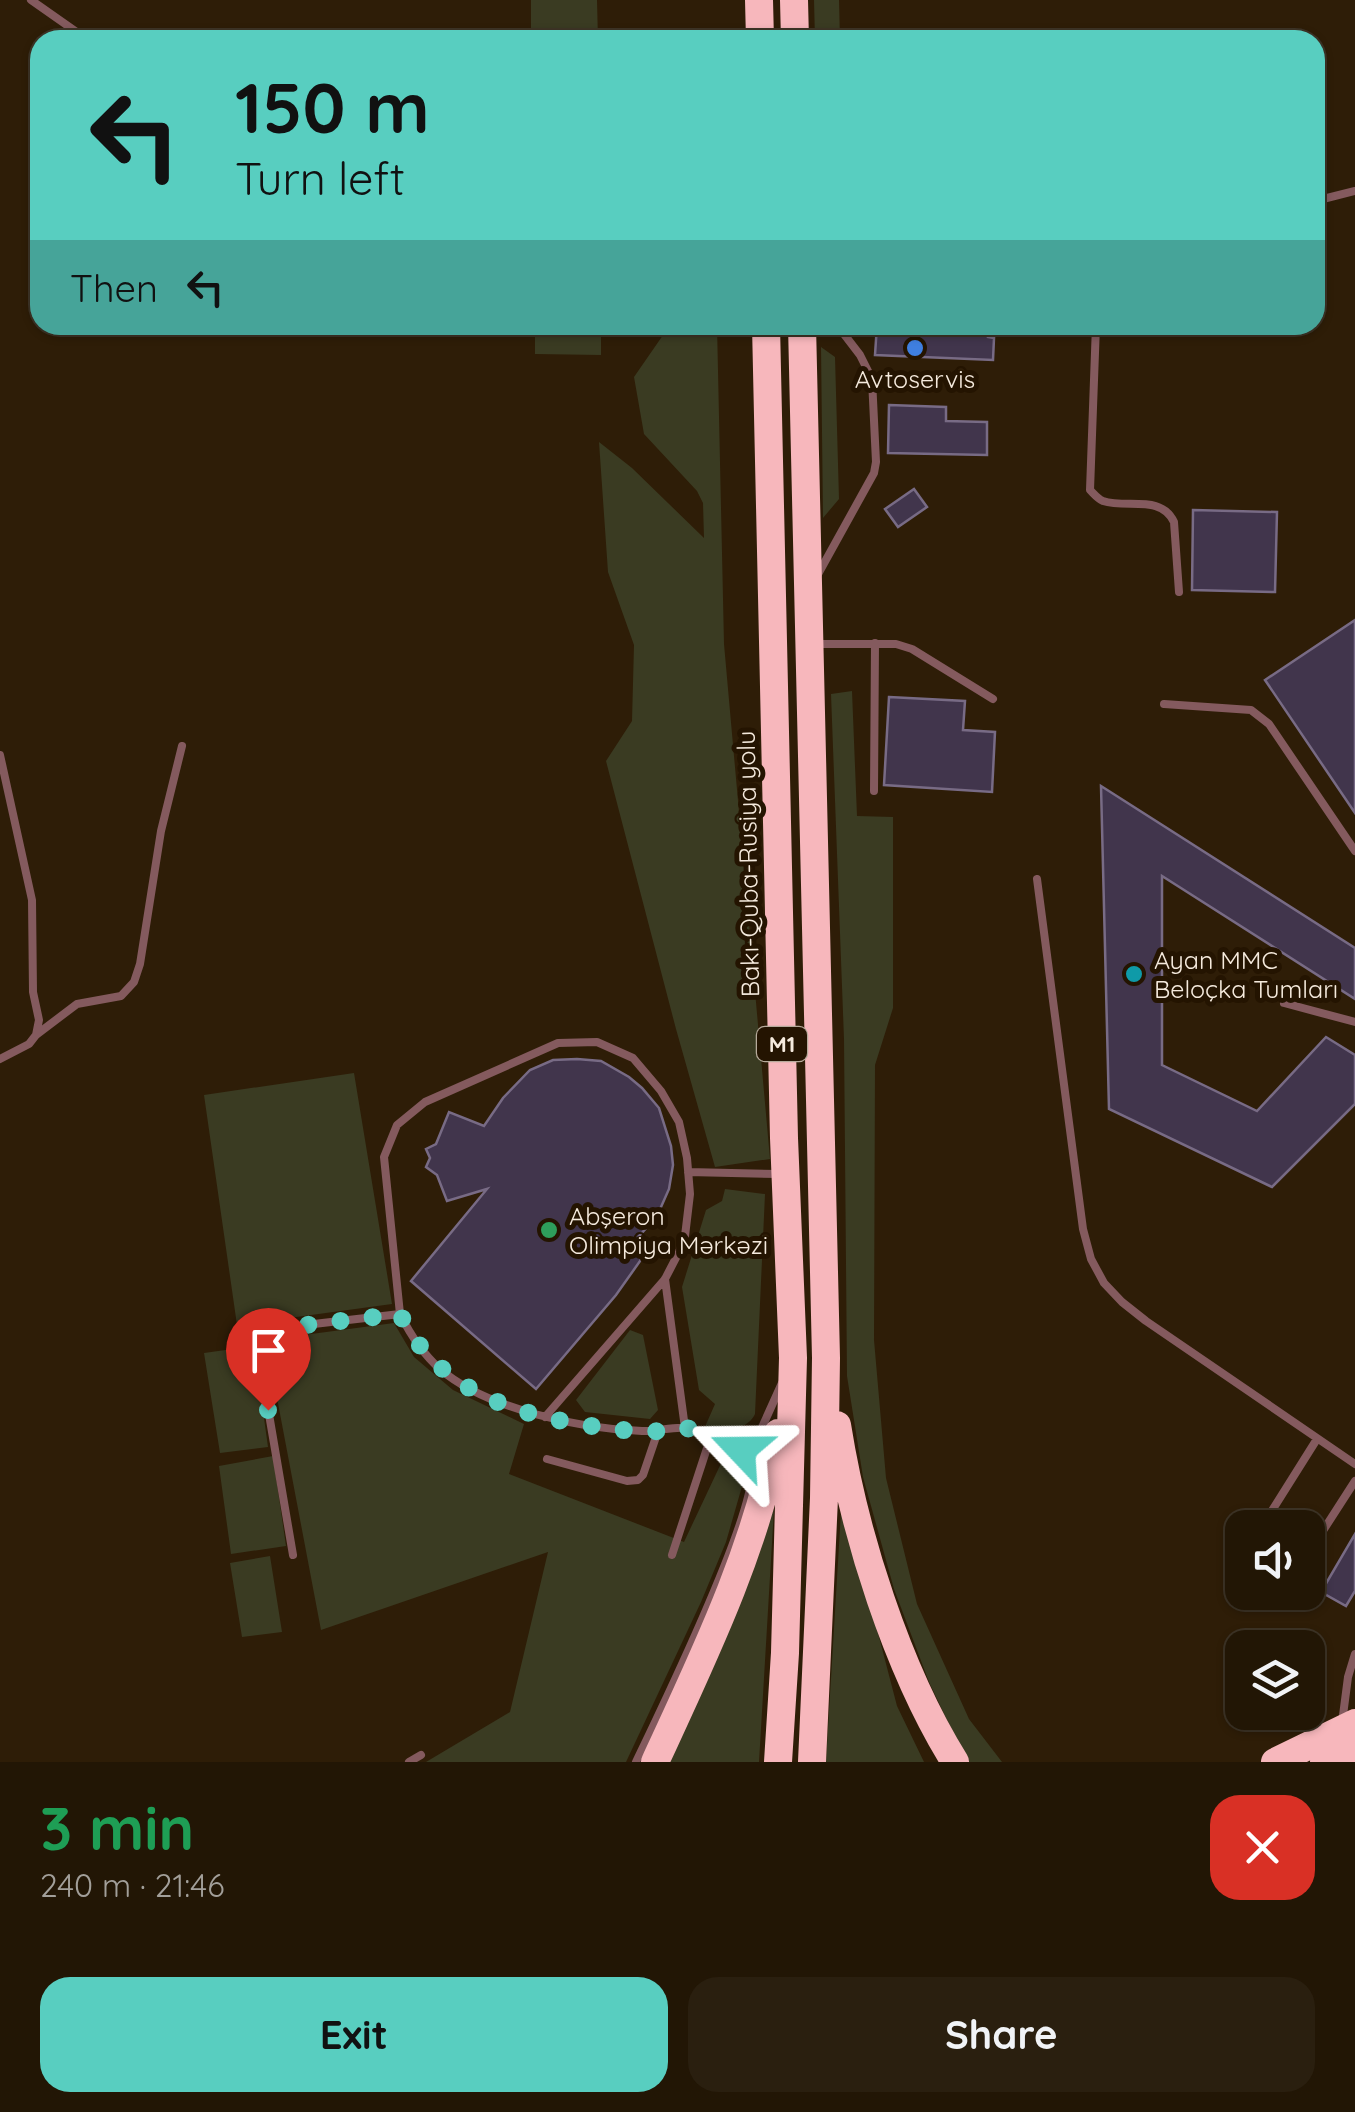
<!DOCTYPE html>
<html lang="en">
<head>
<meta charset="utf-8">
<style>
	body { margin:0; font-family:Quicksand,sans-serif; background:#2a1f0f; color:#f1f3f6; height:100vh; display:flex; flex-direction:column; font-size:38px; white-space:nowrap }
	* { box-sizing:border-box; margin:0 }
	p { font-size:32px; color:#a29f9a }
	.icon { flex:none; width:55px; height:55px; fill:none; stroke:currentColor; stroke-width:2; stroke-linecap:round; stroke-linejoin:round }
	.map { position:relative; height:1762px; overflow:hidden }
	.side { display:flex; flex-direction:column; background:#221605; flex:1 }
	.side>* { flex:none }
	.hud { position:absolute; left:30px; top:30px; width:1295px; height:305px; border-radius:30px; box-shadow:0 2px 8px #0004,0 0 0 2px #3f3527; background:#58cec0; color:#111; overflow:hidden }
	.tools { position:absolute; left:1225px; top:1510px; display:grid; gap:20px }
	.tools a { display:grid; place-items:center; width:100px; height:100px; border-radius:20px; background:#221605; box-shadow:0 2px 8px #0004,0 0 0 2px #3f3527; font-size:50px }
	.pin { position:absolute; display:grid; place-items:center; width:85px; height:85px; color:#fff; margin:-102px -42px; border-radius:50% 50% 50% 0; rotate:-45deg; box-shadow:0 0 10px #0007 }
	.pin .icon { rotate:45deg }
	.me { position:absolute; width:110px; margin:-55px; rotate:293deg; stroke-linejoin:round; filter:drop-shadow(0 0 8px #0008) }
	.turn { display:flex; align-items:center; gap:35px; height:210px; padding:0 40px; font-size:45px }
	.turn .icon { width:130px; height:130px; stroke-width:2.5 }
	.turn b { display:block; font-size:70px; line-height:85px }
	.then { display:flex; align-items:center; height:95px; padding:0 40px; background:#0003; gap:20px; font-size:38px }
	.round { display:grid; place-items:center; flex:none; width:105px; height:105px; border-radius:30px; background:#2a1f0f }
	.head { display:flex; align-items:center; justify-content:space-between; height:170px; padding:0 40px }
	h1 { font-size:60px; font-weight:700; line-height:75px; color:#1e9e55 }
	.action { display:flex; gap:20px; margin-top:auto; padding:20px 40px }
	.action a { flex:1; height:115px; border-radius:30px; background:#58cec0; color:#111; font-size:40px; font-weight:700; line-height:115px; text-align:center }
	.action a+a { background:#2a1f0f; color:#f1f3f6 }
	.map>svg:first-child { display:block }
	.green { fill:#3a3b22 }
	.building { fill:#41354c; stroke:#786b85; stroke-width:2.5 }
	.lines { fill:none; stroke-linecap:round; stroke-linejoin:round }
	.lane { stroke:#845a5e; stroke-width:8 }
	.highway { stroke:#f7b7bc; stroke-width:28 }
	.route { stroke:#58cec0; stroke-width:18; stroke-dasharray:0 32.4 }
	.shop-dot { fill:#3f7fe0; stroke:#241401; stroke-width:4 }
	.culture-dot { fill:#0f9aa8; stroke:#241401; stroke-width:4 }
	.leisure-dot { fill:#2e9e5b; stroke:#241401; stroke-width:4 }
	.labels { text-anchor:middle; stroke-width:10; stroke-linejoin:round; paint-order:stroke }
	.shield { fill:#241401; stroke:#b6aa9b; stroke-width:2.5 }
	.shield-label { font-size:22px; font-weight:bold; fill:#f5eadd }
	.poi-label { font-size:25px; fill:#f5eadd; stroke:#241401; text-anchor:start }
	.street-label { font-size:25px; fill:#f5eadd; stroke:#241401 }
</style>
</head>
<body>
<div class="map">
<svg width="1355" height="1762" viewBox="0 0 1355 1762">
	<rect width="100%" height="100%" fill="#2e1d07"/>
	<path class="green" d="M 531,0 L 597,0 L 598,40 L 531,40 Z
		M 814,0 L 839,0 L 840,40 L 815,40 Z
		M 535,325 L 601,325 L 601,355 L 535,354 Z
		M 670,325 L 717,325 L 724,644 L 770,1159 L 715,1167 L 676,1029 L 606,761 L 632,721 L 634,645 L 608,572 L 599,442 L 632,468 L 704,538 L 703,503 L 697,491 L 644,434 L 634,377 Z
		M 821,347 L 835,357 L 839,499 L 823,518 Z
		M 852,691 L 857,816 L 893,817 L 893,1008 L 875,1065 L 874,1340 L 886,1478 L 917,1604 L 969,1719 L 1002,1762 L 967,1762 L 929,1682 L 894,1589 L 863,1477 L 847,1376 L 844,1039 L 831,694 Z
		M 354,1073 L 392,1304 L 237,1325 L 204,1095 Z
		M 725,1189 L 765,1194 L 755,1414 C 746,1433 722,1428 704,1429 L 715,1404 L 699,1390 L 682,1287 L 706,1210 L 722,1201 Z
		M 394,1323 L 414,1357 L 453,1390 L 524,1424 L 509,1474 L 684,1542 L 724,1457 L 747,1469 L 726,1542 L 701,1602 L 626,1762 L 426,1762 L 510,1712 L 548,1552 L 321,1630 L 266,1340 Z
		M 630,1330 L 643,1335 L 658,1410 L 650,1419 L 585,1412 L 576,1400 Z
		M 254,1346 L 268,1447 L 220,1453 L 204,1353 Z
		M 273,1456 L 286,1546 L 231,1554 L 219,1466 Z
		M 842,1495 L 897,1706 L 924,1762 L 826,1762 Z
		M 774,1509 L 759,1762 L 663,1762 Z
		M 270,1556 L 282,1632 L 242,1637 L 230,1563 Z"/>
	<path class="building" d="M 877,325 L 989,325 L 988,337 L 994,338 L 993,360 L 875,355 Z
		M 889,405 L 946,407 L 946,421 L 987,422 L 987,455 L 888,453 Z
		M 914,489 L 927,507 L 898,527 L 885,509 Z
		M 1193,510 L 1277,512 L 1275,592 L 1192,590 Z
		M 1355,620 L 1355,813 L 1265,680 Z
		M 889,697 L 965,701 L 963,730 L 995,732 L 992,792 L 884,785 Z
		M 1101,786 L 1355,948 L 1355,999 L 1162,876 L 1162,1065 L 1257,1111 L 1326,1037 L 1355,1055 L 1355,1104 L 1272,1187 L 1109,1109 Z
		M 577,1059 L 601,1061 L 629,1077 L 642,1088 L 659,1108 L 671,1146 L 673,1165 L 669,1189 L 657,1216 L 633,1243 L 645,1254 L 616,1295 L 536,1389 L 411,1281 L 487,1189 L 447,1201 L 437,1175 L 426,1167 L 430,1158 L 426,1149 L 436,1144 L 449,1112 L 484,1126 L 503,1098 L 530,1070 L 553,1060 Z
		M 1355,1534 L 1355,1591 L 1346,1606 L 1321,1592 Z"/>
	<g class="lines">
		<path class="lane" d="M 31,0 L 88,40
			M 1315,201 L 1355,191
			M 1096,325 L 1090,490 C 1094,494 1098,499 1103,501 C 1127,509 1161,494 1174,522 L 1179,592
			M 817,576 L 874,473 L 876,462 L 872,379 L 860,355 L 837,325
			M 814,644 L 896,644 L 912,649 L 993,699
			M 1164,704 L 1251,710 L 1269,724 L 1355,851
			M 0,755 L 32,900 L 33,992 L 39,1020 L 36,1035 L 29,1044 L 0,1059
			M 874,791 L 875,643
			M 1037,879 L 1083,1229 L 1091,1259 L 1104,1283 L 1122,1302 L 1146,1321 L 1355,1464
			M 1284,1003 L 1355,1022
			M 36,1035 L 77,1004 L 121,996 L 134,982 L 140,964 L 161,831 L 182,746
			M 688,1172 L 778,1174
			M 665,1279 L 685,1428
			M 545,1417 L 665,1279 L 679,1252 L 685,1236 L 690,1194 L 687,1158 L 679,1122 L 661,1091 L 633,1058 L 597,1042 L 558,1043 L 425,1102 L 397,1125 L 384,1157 L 400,1314 C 410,1334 423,1354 440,1369 C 486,1409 582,1429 642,1431 C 656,1432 673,1426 687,1428 C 704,1431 746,1447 751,1465 C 762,1503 658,1716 636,1762
			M 720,1437 L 746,1439 L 759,1434 L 782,1383
			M 547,1459 L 627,1481 L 638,1480 L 643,1475 L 658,1431
			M 1261,1528 L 1317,1439
			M 1308,1554 L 1355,1481
			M 293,1555 L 256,1338 L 262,1330 L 400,1314
			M 672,1555 L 711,1436
			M 1342,1723 L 1348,1677 L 1355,1654
			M 409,1762 L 421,1755"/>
		<path class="highway" d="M 759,0 L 760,40
			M 794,0 L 795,40
			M 766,325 L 784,1138 L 793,1358 L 785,1653 L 778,1762
			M 802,325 L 826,1358 L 824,1498 L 812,1762
			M 837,1425 C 854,1533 897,1669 955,1762
			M 655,1762 C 704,1656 756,1549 778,1433
			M 1275,1762 L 1355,1723
			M 1324,1762 L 1355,1748"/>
	</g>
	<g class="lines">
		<path class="route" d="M 268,1410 L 256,1338 L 262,1330 L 400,1314 C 441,1397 529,1419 615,1429 C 630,1431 646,1432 661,1431 C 668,1430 677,1427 684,1428 C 703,1429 724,1442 741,1450"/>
	</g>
	<circle class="shop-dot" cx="915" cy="348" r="10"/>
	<circle class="culture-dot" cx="1134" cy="974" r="10"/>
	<circle class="leisure-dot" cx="549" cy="1230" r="10"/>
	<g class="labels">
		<rect class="shield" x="757" y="1027" width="50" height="34" rx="8"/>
		<g class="shield-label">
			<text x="782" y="1052">M1</text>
		</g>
		<g class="poi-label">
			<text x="915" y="388" text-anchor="middle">Avtoservis</text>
			<text x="1154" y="969">Ayan MMC<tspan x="1154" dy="29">Beloçka Tumları</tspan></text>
			<text x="569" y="1225">Abşeron<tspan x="569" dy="29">Olimpiya Mərkəzi</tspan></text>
		</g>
		<g class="street-label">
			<text transform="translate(748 864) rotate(-91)" y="9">Bakı-Quba-Rusiya yolu</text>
		</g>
	</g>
</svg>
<div class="tools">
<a><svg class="icon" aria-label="sound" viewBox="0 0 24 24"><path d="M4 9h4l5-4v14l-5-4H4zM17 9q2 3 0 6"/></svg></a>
<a><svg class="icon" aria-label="layers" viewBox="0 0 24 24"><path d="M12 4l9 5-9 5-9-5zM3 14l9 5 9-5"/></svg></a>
</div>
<div class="pin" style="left:268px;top:1410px;background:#d93025"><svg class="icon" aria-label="arrive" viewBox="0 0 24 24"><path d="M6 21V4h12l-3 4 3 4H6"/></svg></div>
<svg class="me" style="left:741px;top:1450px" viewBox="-20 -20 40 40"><path d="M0-17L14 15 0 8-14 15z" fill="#58cec0" stroke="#fff" stroke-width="4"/></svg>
<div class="hud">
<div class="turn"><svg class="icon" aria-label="left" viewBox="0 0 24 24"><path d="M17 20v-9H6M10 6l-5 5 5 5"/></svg><div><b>150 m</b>Turn left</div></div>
<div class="then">Then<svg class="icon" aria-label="left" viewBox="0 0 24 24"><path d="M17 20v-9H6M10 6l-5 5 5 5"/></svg></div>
</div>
</div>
<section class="side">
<div class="head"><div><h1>3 min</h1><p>240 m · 21:46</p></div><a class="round" style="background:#d93025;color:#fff"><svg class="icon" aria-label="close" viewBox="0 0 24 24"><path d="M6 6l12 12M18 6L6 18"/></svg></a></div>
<div class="action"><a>Exit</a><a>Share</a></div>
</section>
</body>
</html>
